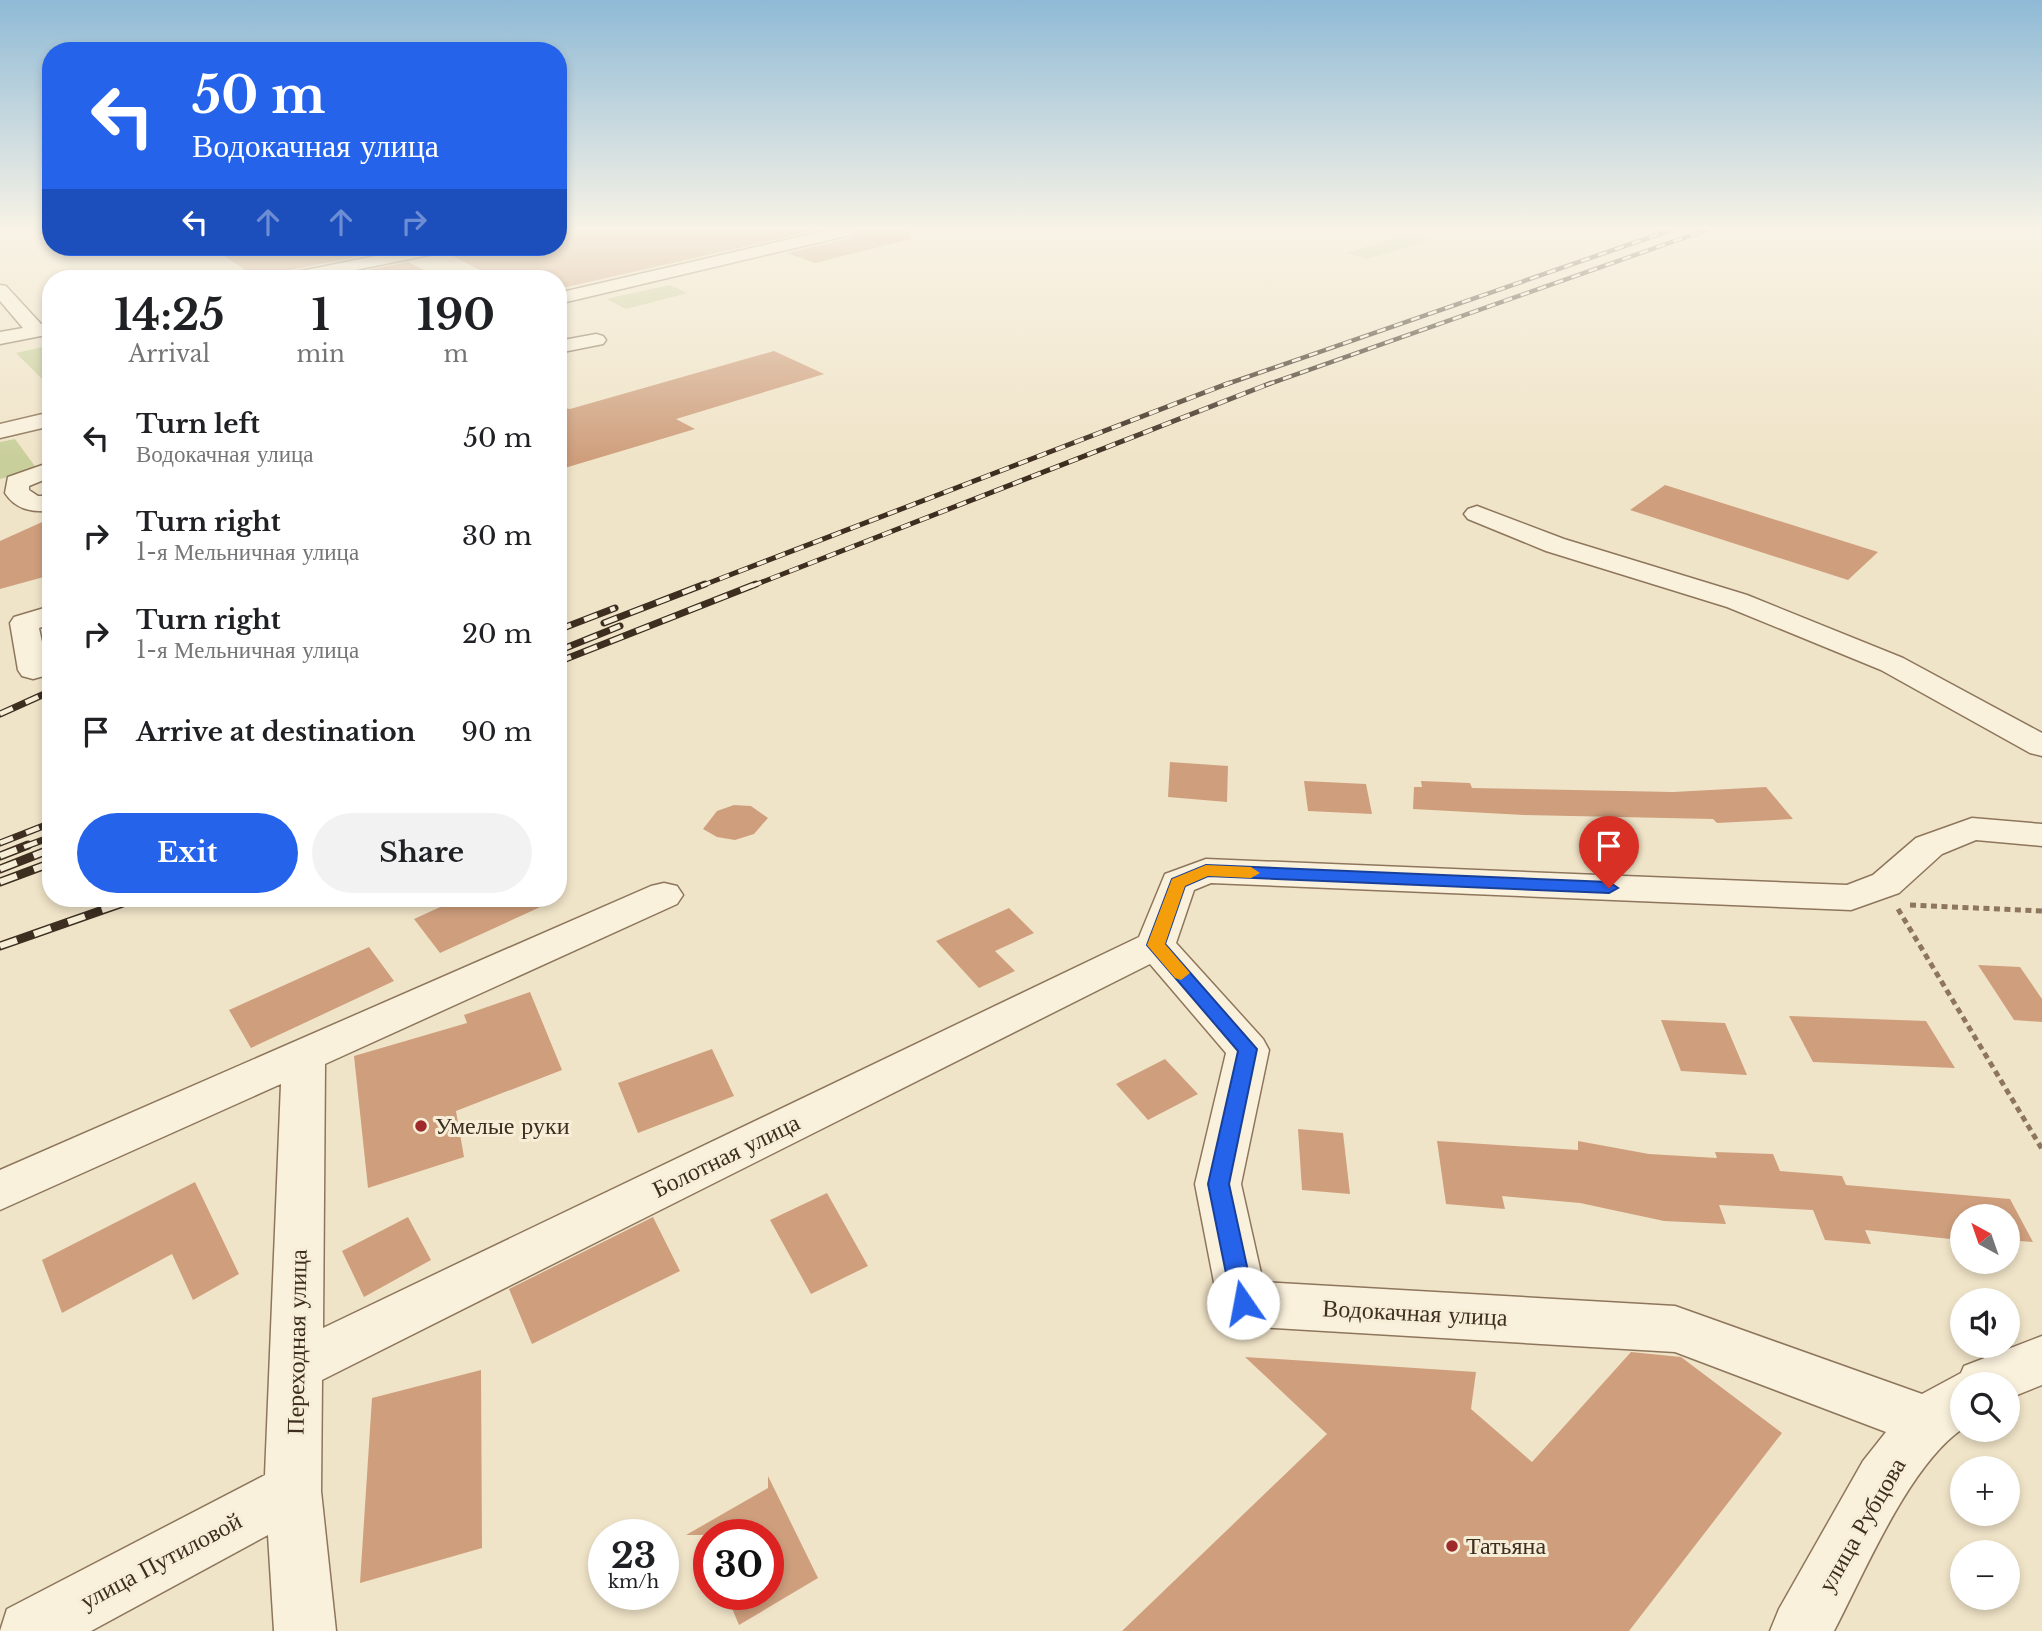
<!DOCTYPE html>
<html lang="en">
<head>
<meta charset="utf-8">
<style>
	body { margin:0; font-family:"Libre Baskerville",serif; background:#f2f2f2; color:#202124; height:100vh; display:flex; flex-direction:column; font-size:26px; white-space:nowrap }
	* { box-sizing:border-box; margin:0 }
	p { font-size:23px; color:#757577 }
	.icon { flex:none; width:38px; height:38px; fill:none; stroke:currentColor; stroke-width:2; stroke-linecap:round; stroke-linejoin:round }
	.map { position:relative; flex:1; overflow:hidden }
	.side { position:absolute; left:42px; top:270px; width:525px; height:637px; display:flex; flex-direction:column; background:#fff; border-radius:28px; box-shadow:0 4px 10px #0003 }
	.side>* { flex:none }
	.top-card { position:absolute; left:42px; top:42px; width:525px; height:214px; border-radius:28px; box-shadow:0 4px 10px #0003; background:#2563eb; color:#fff; overflow:hidden }
	.needle { width:46px; rotate:320deg }
	.controls { position:absolute; left:1950px; top:1204px; display:grid; gap:14px }
	.controls a { display:grid; place-items:center; width:70px; height:70px; border-radius:50%; background:#fff; box-shadow:0 4px 10px #0003; font-size:35px }
	.speed { position:absolute; left:588px; top:1519px; display:flex; gap:14px; font-size:35px; font-weight:700; text-align:center }
	.speed>* { display:grid; place-content:center; width:91px; height:91px; border-radius:50%; background:#fff; box-shadow:0 4px 10px #0003; line-height:1 }
	.speed small { font-size:18px; font-weight:400 }
	.speed .limit { border:10px solid #d22; background:#fff; color:#111 }
	.pin { position:absolute; display:grid; place-items:center; width:60px; height:60px; color:#fff; margin:-72px -30px; border-radius:50% 50% 50% 0; rotate:-45deg; box-shadow:0 0 7px #0007 }
	.pin .icon { rotate:45deg }
	.me { position:absolute; width:77px; margin:-38px; rotate:348deg; stroke-linejoin:round; filter:drop-shadow(0 0 5px #0008) }
	.turn { display:flex; align-items:center; gap:24px; height:147px; padding:0 35px; font-size:32px }
	.turn .icon { width:91px; height:91px; stroke-width:2.5 }
	.turn b { display:block; font-size:49px; line-height:60px }
	.lanes { display:flex; align-items:center; height:66px; padding:0 35px; background:#0003; justify-content:center; gap:35px; direction:ltr }
	.lanes .off { opacity:.35 }
	.eta { display:flex; justify-content:space-evenly; align-items:center; height:119px; text-align:center }
	.eta b { font-size:42px; font-weight:700; line-height:49px }
	.primary-button { display:flex; gap:14px; margin-top:auto; padding:14px 35px }
	.primary-button a { flex:1; height:80px; border-radius:42px; background:#2563eb; color:#fff; font-size:28px; font-weight:700; line-height:80px; text-align:center }
	.primary-button a+a { background:#f2f2f2; color:#202124 }
	ul { padding:0; list-style:none }
	li { display:flex; align-items:center; gap:21px; height:98px; padding:0 35px }
	li div { flex:1 }
	li b { display:block; font-size:26px }
	li em { font-style:normal }
	.map>svg:first-child { display:block }
	.green { fill:#c9cf9b }
	.building { fill:#cf9f7d }
	.lines { fill:none; stroke-linecap:round; stroke-linejoin:round }
	.minor-casing { stroke:#8d765c; stroke-width:3 }
	.path { stroke:#8d765c; stroke-width:5; stroke-dasharray:6 4.5; stroke-linecap:butt }
	.minor { fill:#faf1dc; fill-rule:evenodd }
	.rail-far3-casing { stroke:#3d2e20; stroke-width:4.5 }
	.rail-far2-casing { stroke:#3d2e20; stroke-width:5 }
	.rail-far1-casing { stroke:#3d2e20; stroke-width:7 }
	.rail-casing { stroke:#3d2e20; stroke-width:9 }
	.rail-far3 { stroke:#f7eed8; stroke-width:2.5; stroke-dasharray:9; stroke-linecap:butt }
	.rail-far2 { stroke:#f7eed8; stroke-width:3.5; stroke-dasharray:10; stroke-linecap:butt }
	.rail-far1 { stroke:#f7eed8; stroke-width:4.5; stroke-dasharray:14; stroke-linecap:butt }
	.rail { stroke:#f7eed8; stroke-width:6; stroke-dasharray:18; stroke-linecap:butt }
	.route { fill:#2563eb; stroke:#184099; stroke-width:2 }
	.slow { fill:#f59e0b }
	.poi-dot { fill:#9e2a2b; stroke:#f7eed8; stroke-width:2.5 }
	.labels { text-anchor:middle; stroke-width:6; stroke-linejoin:round; paint-order:stroke }
	.near-poi-label { font-size:24px; fill:#3d2e20; stroke:#f7eed8; text-anchor:start }
	.near-street-label { font-size:24px; fill:#3d2e20; stroke:#f7eed8 }
</style>
</head>
<body>
<div class="map">
<svg width="2042" height="1631" viewBox="0 0 2042 1631">
	<rect width="100%" height="100%" fill="#f0e4c8"/>
	<path class="green" d="M 1409,234 L 1430,240 L 1367,259 L 1346,253 Z
		M 669,285 L 688,293 L 626,309 L 606,299 Z
		M 51,345 L 51,388 L 16,353 Z
		M 15,439 L 37,469 L 0,479 L 0,442 Z"/>
	<path class="building" d="M 581,230 L 818,230 L 558,289 L 558,278 L 495,278 L 453,256 L 498,247 L 558,247 L 558,235 Z
		M 860,230 L 910,230 L 911,239 L 815,263 L 787,253 L 851,238 Z
		M 210,247 L 339,247 L 340,254 L 378,247 L 387,251 L 290,270 L 280,278 L 258,278 Z
		M 408,262 L 440,278 L 328,278 Z
		M 774,351 L 824,374 L 676,419 L 695,429 L 558,470 L 558,407 L 570,409 Z
		M 1665,485 L 1878,552 L 1848,580 L 1630,510 Z
		M 51,518 L 51,575 L 0,589 L 0,541 Z
		M 1170,762 L 1228,766 L 1227,802 L 1168,797 Z
		M 1304,781 L 1366,784 L 1372,814 L 1308,811 Z
		M 1421,781 L 1470,783 L 1472,788 L 1673,792 L 1766,787 L 1793,819 L 1717,823 L 1713,819 L 1524,815 L 1413,809 L 1414,787 L 1422,787 Z
		M 734,805 L 751,806 L 768,818 L 754,834 L 735,840 L 717,837 L 703,829 L 717,811 Z
		M 460,898 L 560,898 L 440,953 L 414,919 Z
		M 1009,908 L 1034,933 L 995,951 L 1015,971 L 979,988 L 936,941 Z
		M 369,947 L 394,981 L 251,1048 L 229,1010 Z
		M 1978,965 L 2020,967 L 2042,999 L 2042,1022 L 2014,1020 Z
		M 530,992 L 562,1070 L 456,1111 L 464,1157 L 368,1188 L 354,1056 L 467,1023 L 464,1015 Z
		M 1789,1016 L 1926,1021 L 1955,1068 L 1813,1062 Z
		M 1661,1020 L 1725,1023 L 1747,1075 L 1681,1071 Z
		M 712,1049 L 734,1096 L 638,1133 L 618,1083 Z
		M 1165,1059 L 1198,1094 L 1148,1120 L 1116,1084 Z
		M 1298,1129 L 1343,1133 L 1350,1194 L 1302,1190 Z
		M 1437,1141 L 1578,1150 L 1578,1141 L 1649,1154 L 1717,1158 L 1715,1152 L 1773,1154 L 1780,1171 L 1842,1176 L 1846,1185 L 2010,1199 L 2033,1242 L 2007,1240 L 2007,1216 L 1962,1216 L 1962,1236 L 1957,1235 L 1960,1240 L 1865,1230 L 1871,1244 L 1825,1240 L 1813,1210 L 1719,1205 L 1726,1224 L 1664,1221 L 1580,1203 L 1502,1196 L 1505,1209 L 1446,1204 Z
		M 195,1182 L 239,1274 L 193,1300 L 172,1254 L 62,1313 L 42,1260 Z
		M 827,1193 L 868,1266 L 811,1294 L 770,1220 Z
		M 408,1217 L 431,1260 L 364,1297 L 342,1251 Z
		M 653,1217 L 680,1271 L 532,1344 L 509,1289 Z
		M 1631,1352 L 1681,1357 L 1782,1433 L 1629,1631 L 1122,1631 L 1327,1434 L 1245,1357 L 1476,1372 L 1471,1409 L 1532,1462 Z
		M 481,1370 L 482,1548 L 360,1583 L 372,1398 Z
		M 768,1476 L 818,1578 L 739,1625 L 726,1594 L 768,1594 L 768,1535 L 686,1535 L 768,1488 Z"/>
	<g class="lines">
		<defs>
			<path id="minor" d="M 829,230 L 858,230 L 850,235 L 558,304 L 558,293 Z
				M 420,247 L 452,247 L 444,252 L 316,278 L 282,278 L 291,273 Z
				M 0,285 L 6,286 L 41,324 L 51,322 L 51,334 L 0,344 L 0,332 L 23,328 L 0,301 Z
				M 596,334 L 603,336 L 606,340 L 603,344 L 558,353 L 558,341 Z
				M 51,412 L 51,426 L 0,438 L 0,424 Z
				M 51,462 L 51,477 L 29,486 L 29,490 L 38,496 L 51,496 L 51,511 C 32,512 16,510 5,493 L 8,477 Z
				M 1477,506 L 1564,539 L 1747,595 L 1903,658 L 2042,733 L 2042,756 L 2030,753 L 1881,670 L 1727,607 L 1546,551 L 1468,519 L 1464,514 L 1468,509 Z
				M 51,606 L 51,624 L 39,628 L 48,670 L 44,676 L 33,679 L 22,676 L 18,670 L 10,623 L 14,617 Z
				M 1972,818 L 2042,824 L 2042,846 L 1976,840 L 1942,854 L 1899,893 L 1851,910 L 1211,883 L 1194,890 L 1176,943 L 1263,1039 L 1269,1050 L 1241,1184 L 1263,1282 L 1675,1306 L 1922,1394 L 1961,1373 L 1964,1366 L 2042,1336 L 2042,1385 L 2007,1399 L 2007,1384 L 1962,1384 L 1962,1429 C 1908,1467 1865,1572 1834,1631 L 1770,1631 L 1779,1609 L 1863,1461 L 1886,1432 L 1675,1352 L 1243,1326 L 1225,1319 L 1218,1303 L 1195,1184 L 1226,1053 L 1150,964 L 322,1380 L 321,1491 L 336,1631 L 274,1631 L 268,1535 L 91,1631 L 0,1631 L 7,1609 L 265,1475 L 281,1084 L 0,1210 L 0,1170 L 651,886 L 664,883 L 677,886 L 683,895 L 677,904 L 325,1064 L 323,1328 L 1139,937 L 1165,874 L 1206,859 L 1847,885 L 1873,875 L 1916,838 Z"/>
		</defs>
		<use href="#minor" class="minor-casing"/>
		<path class="path" d="M 1910,905 L 2042,911
			M 1898,909 L 2042,1149"/>
		<use href="#minor" class="minor"/>
		<defs>
			<path id="rail-far3" d="M 1224,385 L 1671,230
				M 1266,385 L 1706,230"/>
			<path id="rail-far2" d="M 701,586 L 1229,383
				M 752,586 L 1271,383"/>
			<path id="rail-far1" d="M 604,623 L 705,584
				M 558,630 L 615,608
				M 558,651 L 620,626
				M 558,662 L 756,584
				M 0,714 L 51,691
				M 0,843 L 51,823
				M 24,847 L 51,837"/>
			<path id="rail" d="M 0,856 L 28,845
				M 0,869 L 51,849
				M 0,882 L 51,863
				M 0,946 L 137,898"/>
		</defs>
		<use href="#rail-far3" class="rail-far3-casing"/>
		<use href="#rail-far2" class="rail-far2-casing"/>
		<use href="#rail-far1" class="rail-far1-casing"/>
		<use href="#rail" class="rail-casing"/>
		<use href="#rail-far3" class="rail-far3"/>
		<use href="#rail-far2" class="rail-far2"/>
		<use href="#rail-far1" class="rail-far1"/>
		<use href="#rail" class="rail"/>
	</g>
	<linearGradient id="sky" x2="0" y2="1"><stop stop-color="#8fbad6"/><stop offset="0.5" stop-color="#f8f3e6"/><stop offset="1" stop-color="#f8f3e6" stop-opacity="0"/></linearGradient>
	<rect width="2042" height="458" fill="url(#sky)"/>
	<path class="route" d="M 1206,865 L 1609,882 L 1618,888 L 1609,893 L 1208,876 L 1185,886 L 1165,944 L 1257,1049 L 1229,1184 L 1255,1303 L 1252,1311 L 1243,1314 L 1235,1311 L 1232,1303 L 1208,1184 L 1238,1051 L 1147,945 L 1172,879 Z"/>
	<path class="slow" d="M 1206,865 L 1251,867 L 1260,873 L 1251,878 L 1208,876 L 1185,886 L 1165,944 L 1190,973 L 1181,980 L 1175,978 L 1147,945 L 1172,879 Z"/>
	<g class="poi-dot">
		<circle cx="421" cy="1126" r="7"/>
		<circle cx="1452" cy="1546" r="7"/>
	</g>
	<g class="labels">
		<g class="near-poi-label">
			<text x="435" y="1134">Умелые руки</text>
			<text x="1466" y="1554">Татьяна</text>
		</g>
		<g class="near-street-label">
			<text transform="translate(726 1156) rotate(-26)" y="8">Болотная улица</text>
			<text transform="translate(1415 1313) rotate(3)" y="8">Водокачная улица</text>
			<text transform="translate(297 1342) rotate(-89)" y="8">Переходная улица</text>
			<text transform="translate(1862 1525) rotate(-60)" y="8">улица Рубцова</text>
			<text transform="translate(161 1561) rotate(-28)" y="8">улица Путиловой</text>
		</g>
	</g>
</svg>
<div class="controls">
<a><svg class="needle" viewBox="-14 -14 28 28"><path d="M0-13l5 13h-10z" fill="#e53935"/><path d="M0 13l5-13h-10z" fill="#757577"/></svg></a>
<a><svg class="icon" aria-label="sound" viewBox="0 0 24 24"><path d="M4 9h4l5-4v14l-5-4H4zM17 9q2 3 0 6"/></svg></a>
<a><svg class="icon" aria-label="search" viewBox="0 0 24 24"><circle cx="10" cy="10" r="6"/><path d="M15 15l6 6"/></svg></a>
<a>+</a>
<a>−</a>
</div>
<div class="speed"><div>23<small>km/h</small></div><div class="limit">30</div></div>
<div class="pin" style="left:1609px;top:888px;background:#d93025"><svg class="icon" aria-label="arrive" viewBox="0 0 24 24"><path d="M6 21V4h12l-3 4 3 4H6"/></svg></div>
<svg class="me" style="left:1243px;top:1303px" viewBox="-20 -20 40 40"><circle r="19" fill="#fff"/><path d="M0-13L10 11 0 6-10 11z" fill="#2563eb"/></svg>
<div class="top-card">
<div class="turn"><svg class="icon" aria-label="left" viewBox="0 0 24 24"><path d="M17 20v-9H6M10 6l-5 5 5 5"/></svg><div><b>50 m</b>Водокачная улица</div></div>
<div class="lanes"><svg class="icon" aria-label="left" viewBox="0 0 24 24"><path d="M17 20v-9H6M10 6l-5 5 5 5"/></svg><svg class="icon off" aria-label="ahead" viewBox="0 0 24 24"><path d="M12 20V5M6 11l6-6 6 6"/></svg><svg class="icon off" aria-label="ahead" viewBox="0 0 24 24"><path d="M12 20V5M6 11l6-6 6 6"/></svg><svg class="icon off" aria-label="right" viewBox="0 0 24 24"><path d="M7 20v-9h11M14 6l5 5-5 5"/></svg></div>
</div>
<section class="side">
<div class="eta">
<div><b>14:25</b><p>Arrival</p></div>
<div><b>1</b><p>min</p></div>
<div><b>190</b><p>m</p></div>
</div>
<ul>
<li><svg class="icon" aria-label="left" viewBox="0 0 24 24"><path d="M17 20v-9H6M10 6l-5 5 5 5"/></svg><div><b>Turn left</b><p>Водокачная улица</p></div><em>50 m</em></li>
<li><svg class="icon" aria-label="right" viewBox="0 0 24 24"><path d="M7 20v-9h11M14 6l5 5-5 5"/></svg><div><b>Turn right</b><p>1-я Мельничная улица</p></div><em>30 m</em></li>
<li><svg class="icon" aria-label="right" viewBox="0 0 24 24"><path d="M7 20v-9h11M14 6l5 5-5 5"/></svg><div><b>Turn right</b><p>1-я Мельничная улица</p></div><em>20 m</em></li>
<li><svg class="icon" aria-label="arrive" viewBox="0 0 24 24"><path d="M6 21V4h12l-3 4 3 4H6"/></svg><div><b>Arrive at destination</b></div><em>90 m</em></li>
</ul>
<div class="primary-button"><a>Exit</a><a>Share</a></div>
</section>
</div>
</body>
</html>
